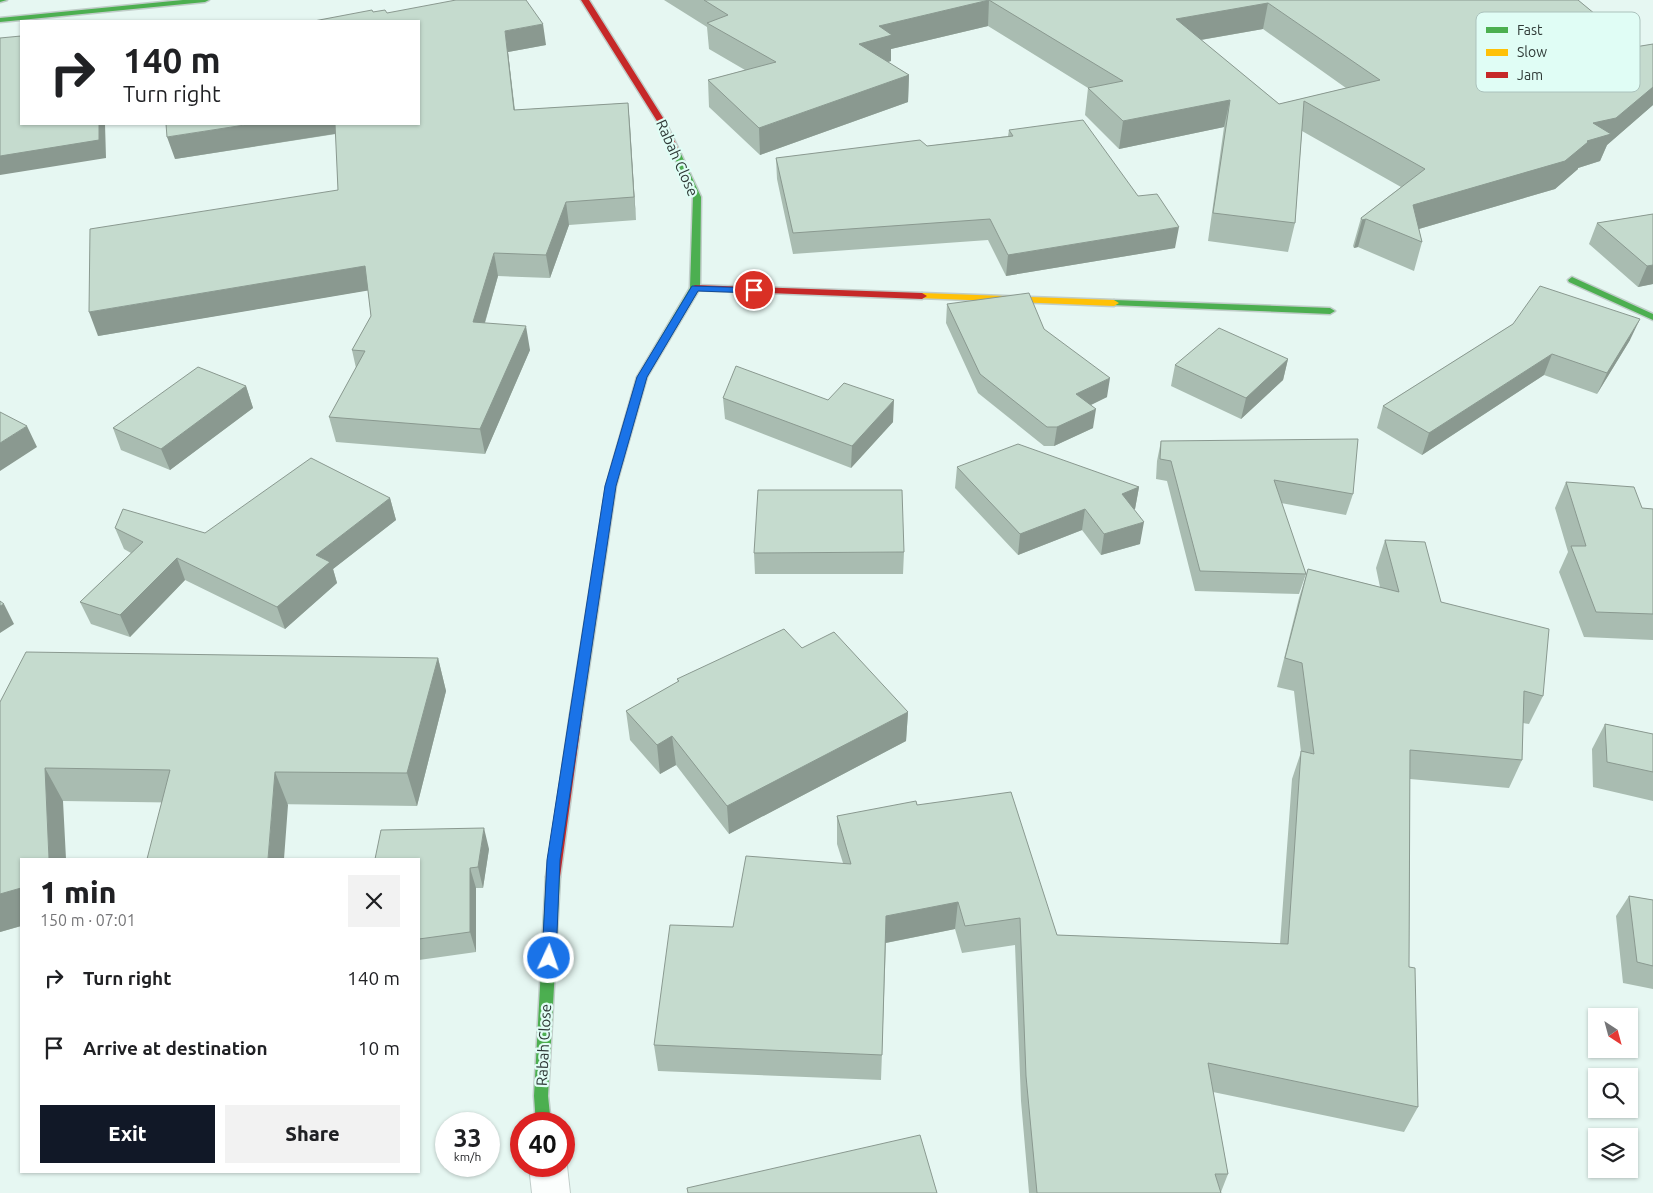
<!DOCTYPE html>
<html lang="en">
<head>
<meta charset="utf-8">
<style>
	body { margin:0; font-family:Ubuntu,sans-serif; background:#f2f2f2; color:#202124; height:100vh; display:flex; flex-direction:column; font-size:19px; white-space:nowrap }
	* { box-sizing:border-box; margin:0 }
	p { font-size:16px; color:#757577 }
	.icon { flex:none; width:28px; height:28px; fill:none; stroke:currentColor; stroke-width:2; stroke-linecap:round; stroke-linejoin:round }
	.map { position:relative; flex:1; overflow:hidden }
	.sheet { position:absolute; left:20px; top:858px; width:400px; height:315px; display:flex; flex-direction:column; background:#fff; border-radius:0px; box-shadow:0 1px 4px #0004 }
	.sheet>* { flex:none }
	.banner { position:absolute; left:20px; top:20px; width:400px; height:105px; border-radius:0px; box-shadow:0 1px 4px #0004; background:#fff; color:#202124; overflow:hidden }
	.needle { width:32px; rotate:144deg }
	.buttons { position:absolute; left:1588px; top:1008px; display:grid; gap:10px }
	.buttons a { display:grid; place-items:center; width:50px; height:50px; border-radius:0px; background:#fff; box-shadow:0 1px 4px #0004; font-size:25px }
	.speed { position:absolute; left:435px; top:1112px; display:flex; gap:10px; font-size:25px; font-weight:700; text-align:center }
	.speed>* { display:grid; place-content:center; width:65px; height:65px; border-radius:50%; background:#fff; box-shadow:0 1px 4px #0004; line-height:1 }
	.speed small { font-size:12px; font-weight:400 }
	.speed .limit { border:8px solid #d22; background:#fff; color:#111 }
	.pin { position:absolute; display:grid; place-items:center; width:42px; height:42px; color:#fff; margin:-21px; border:2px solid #fff; border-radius:50%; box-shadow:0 1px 5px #0007 }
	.me { position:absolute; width:55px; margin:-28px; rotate:3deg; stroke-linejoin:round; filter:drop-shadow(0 0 4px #0008) }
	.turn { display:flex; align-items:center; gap:18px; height:105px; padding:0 20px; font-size:22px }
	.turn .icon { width:65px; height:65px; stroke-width:2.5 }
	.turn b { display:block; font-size:35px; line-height:42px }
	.round { display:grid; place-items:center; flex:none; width:52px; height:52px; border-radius:0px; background:#f2f2f2 }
	.headline { display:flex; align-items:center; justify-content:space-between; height:85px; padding:0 20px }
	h1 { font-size:30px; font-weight:800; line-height:38px }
	.primary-button { display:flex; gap:10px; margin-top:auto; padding:10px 20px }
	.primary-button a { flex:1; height:58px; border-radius:0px; background:#111827; color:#fff; font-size:20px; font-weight:800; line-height:58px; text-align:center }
	.primary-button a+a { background:#f2f2f2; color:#202124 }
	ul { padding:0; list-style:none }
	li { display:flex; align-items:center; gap:15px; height:70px; padding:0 20px }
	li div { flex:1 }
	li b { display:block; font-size:19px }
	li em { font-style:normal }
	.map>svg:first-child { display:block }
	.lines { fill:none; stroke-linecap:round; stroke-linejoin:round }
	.street-casing { stroke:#c0cdc9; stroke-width:2 }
	.fast-casing { stroke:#c0cdc9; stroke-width:3 }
	.slow-casing { stroke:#c0cdc9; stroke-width:3 }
	.jam-casing { stroke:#c0cdc9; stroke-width:3 }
	.street { fill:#fbfefd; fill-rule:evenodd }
	.fast { fill:#4caf50; fill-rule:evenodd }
	.slow { fill:#ffc107; fill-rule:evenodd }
	.jam { fill:#c62828; fill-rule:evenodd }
	.wall { fill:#a9bcb1; fill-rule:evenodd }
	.shaded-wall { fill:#8a9990 }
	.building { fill:#c5dbce; stroke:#8a9990; fill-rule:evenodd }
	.route { fill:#1a73e8; stroke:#114b97 }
	.labels { text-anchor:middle; stroke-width:4.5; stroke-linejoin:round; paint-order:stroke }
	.street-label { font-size:15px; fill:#2e3936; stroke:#e0fdf5 }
	.key { fill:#e0fdf5; stroke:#abc2bc; stroke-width:1 }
	.key-label { font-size:14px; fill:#2e3936 }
</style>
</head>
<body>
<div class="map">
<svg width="1653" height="1193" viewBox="0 0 1653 1193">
	<rect width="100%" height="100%" fill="#e6f7f2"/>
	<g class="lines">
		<defs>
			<path id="street" d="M 564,1159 L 567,1166 L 570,1193 L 532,1193 L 529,1166 L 564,1166 Z"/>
			<path id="fast" d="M 0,0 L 7,0 L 0,2 Z
				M 183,0 L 209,0 L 205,2 L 0,22 L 0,18 Z
				M 673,150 L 680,152 L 701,197 L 700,288 L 647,377 L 623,461 L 618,464 L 613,461 L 637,377 L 690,288 L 693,197 L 672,152 Z
				M 1572,277 L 1653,314 L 1653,320 L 1569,282 L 1568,280 Z
				M 1114,300 L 1330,308 L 1335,311 L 1330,314 L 1111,305 L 1109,303 Z
				M 553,871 L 558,873 L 560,877 L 548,1096 L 551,1124 L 536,1124 L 534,1096 L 546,877 L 548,873 Z"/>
			<path id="slow" d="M 922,293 L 1114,300 L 1119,303 L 1114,306 L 919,298 L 917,296 Z
				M 618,458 L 623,461 L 616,486 L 582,715 L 580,718 L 572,718 L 570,715 L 606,486 L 613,461 Z"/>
			<path id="jam" d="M 581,0 L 589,0 L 665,121 L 680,152 L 679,154 L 672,152 L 657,121 Z
				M 695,285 L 922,293 L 927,296 L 922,299 L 692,290 L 690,288 Z
				M 576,710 L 580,712 L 582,715 L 560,877 L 558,881 L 553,883 L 548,881 L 546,877 L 570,715 L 572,712 Z"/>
		</defs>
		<use href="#street" class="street-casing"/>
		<use href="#fast" class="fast-casing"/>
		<use href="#slow" class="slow-casing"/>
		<use href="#jam" class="jam-casing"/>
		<use href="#street" class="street"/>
		<use href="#fast" class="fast"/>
		<use href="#slow" class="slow"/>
		<use href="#jam" class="jam"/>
	</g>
	<path class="wall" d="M 664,0 L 1578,0 L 1635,47 L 1653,44 L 1653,105 L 1607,145 L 1600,161 L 1578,168 L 1578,169 L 1555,189 L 1419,229 L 1422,242 L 1414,271 L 1358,247 L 1354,248 L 1353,246 L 1361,218 L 1401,187 L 1302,131 L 1295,223 L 1288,252 L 1208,241 L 1224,127 L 1119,149 L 1085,115 L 1088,88 L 988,26 L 891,49 L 891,61 L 888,62 L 909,75 L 908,102 L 760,155 L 709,107 L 708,80 L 745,70 L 709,49 L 707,27 ZM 1263,29 L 1346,88 L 1279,104 L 1201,40 Z
		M 373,12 L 546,45 L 508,52 L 515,110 L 628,103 L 636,220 L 569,225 L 550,278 L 498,276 L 485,323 L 530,350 L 485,454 L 336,442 L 329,417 L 356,368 L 352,350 L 371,316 L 368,290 L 98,336 L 338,190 L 336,134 L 175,159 Z
		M 1009,130 L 1175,248 L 1006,276 L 988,240 L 793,254 L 777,179 L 776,158 L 927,146 L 1008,136 Z
		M 1653,214 L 1653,284 L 1638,287 L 1589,244 L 1597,223 Z
		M 947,304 L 1044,329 L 1107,397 L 1091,405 L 1093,428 L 1054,446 L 1044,446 L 978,393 L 946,323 Z
		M 1513,324 L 1630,340 L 1597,394 L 1544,375 L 1422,455 L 1377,428 L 1383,406 Z
		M 1288,359 L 1283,380 L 1241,419 L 1171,386 L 1175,365 Z
		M 246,386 L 253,408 L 170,470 L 121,450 L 113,428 Z
		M 723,398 L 828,400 L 893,422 L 851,468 L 725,419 Z
		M 1161,441 L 1353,494 L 1346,515 L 1281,503 L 1306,574 L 1299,594 L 1195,591 L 1167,481 L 1156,479 L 1157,461 Z
		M 957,467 L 1139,487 L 1135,509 L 1134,509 L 1140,544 L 1101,555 L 1082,530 L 1018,555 L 955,488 Z
		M 1566,482 L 1642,508 L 1653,509 L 1653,640 L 1584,637 L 1559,572 L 1568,552 L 1555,508 Z
		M 390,498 L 396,520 L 333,569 L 337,583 L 285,629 L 185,580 L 130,637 L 91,624 L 80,602 L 131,553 L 124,549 L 115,528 L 205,533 Z
		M 1385,540 L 1441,602 L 1543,696 L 1529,724 L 1523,723 L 1522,760 L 1509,788 L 1410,779 L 1409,967 L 1418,1107 L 1404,1132 L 1213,1092 L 1228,1174 L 1221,1192 L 1221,1193 L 1029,1193 L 1021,1101 L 1015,945 L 962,953 L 955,929 L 886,943 L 881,1080 L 658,1071 L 654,1045 L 733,927 L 843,863 L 837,844 L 837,816 L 917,805 L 1057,935 L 1280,944 L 1292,779 L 1301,752 L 1294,691 L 1277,687 L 1299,598 L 1308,569 L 1380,587 L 1376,568 Z
		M 904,552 L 903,574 L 755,574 L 754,553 Z
		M 802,648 L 908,712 L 906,741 L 729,834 L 676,765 L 660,774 L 630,740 L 626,711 L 678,682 L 677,679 Z
		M 438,658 L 446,691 L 417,806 L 63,801 L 21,926 L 0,932 L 0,702 Z
		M 1605,724 L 1653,734 L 1653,801 L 1593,787 L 1592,749 Z
		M 489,849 L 483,888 L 476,888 L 476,952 L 419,960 L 419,859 Z
		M 1629,896 L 1653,900 L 1653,989 L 1623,983 L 1616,916 Z"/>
	<path class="shaded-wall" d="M 989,0 L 988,26 L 891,49 L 891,61 L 859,70 L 859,44 L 879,26 Z
		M 1268,3 L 1263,29 L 1171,45 L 1176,19 Z
		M 543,24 L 546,45 L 508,52 L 517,132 L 514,110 L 505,31 Z
		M 909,75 L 908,102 L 760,155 L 759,128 Z
		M 1653,87 L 1653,105 L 1607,145 L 1600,161 L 1578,168 L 1578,169 L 1555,189 L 1405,233 L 1413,205 L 1593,123 Z
		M 1230,100 L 1224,127 L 1119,149 L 1123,121 Z
		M 628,103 L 630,125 L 636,220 L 634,197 Z
		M 99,124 L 105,124 L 106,158 L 0,175 L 0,156 Z
		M 251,124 L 338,124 L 340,133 L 175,159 L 167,137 Z
		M 566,202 L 569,225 L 550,278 L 546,255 Z
		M 1366,219 L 1358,247 L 1354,248 L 1362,220 Z
		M 1179,227 L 1175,248 L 1006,276 L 1008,255 Z
		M 494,253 L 498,276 L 478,346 L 473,322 Z
		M 1653,265 L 1653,284 L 1638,287 L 1647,266 Z
		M 365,266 L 371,290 L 98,336 L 89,312 Z
		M 1640,319 L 1630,340 L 1597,394 L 1607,373 Z
		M 526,326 L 530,350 L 485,454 L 480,429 Z
		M 1552,354 L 1544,375 L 1422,455 L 1429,433 Z
		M 1288,359 L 1283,380 L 1241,419 L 1246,398 Z
		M 1110,378 L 1107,397 L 1074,413 L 1076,394 Z
		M 246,386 L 253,408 L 170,470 L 161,449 Z
		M 894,400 L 893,422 L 851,468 L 852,446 Z
		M 1096,409 L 1093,428 L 1054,446 L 1057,427 Z
		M 27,426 L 37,447 L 0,471 L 0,443 Z
		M 1139,487 L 1135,509 L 1118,516 L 1122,494 Z
		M 390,498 L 396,520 L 333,569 L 337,583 L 285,629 L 277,607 L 316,555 Z
		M 1085,509 L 1082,530 L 1018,555 L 1020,534 Z
		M 1144,522 L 1140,544 L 1101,555 L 1104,534 Z
		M 177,558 L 185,580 L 130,637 L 120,615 Z
		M 4,604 L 14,624 L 0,633 L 0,606 Z
		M 438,658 L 446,691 L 417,806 L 407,773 Z
		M 908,712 L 906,741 L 729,834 L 727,806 Z
		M 672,736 L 676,765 L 660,774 L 657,745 Z
		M 45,768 L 63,801 L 66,859 L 49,859 Z
		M 275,772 L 288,805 L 284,859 L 268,859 Z
		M 484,828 L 489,849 L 483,888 L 478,867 Z
		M 470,868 L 476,888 L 476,952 L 470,932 Z
		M 21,888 L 21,926 L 0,932 L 0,894 Z
		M 958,902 L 955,929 L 885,943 L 886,916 Z"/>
	<path class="building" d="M 456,0 L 526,0 L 543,24 L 505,31 L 514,110 L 628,103 L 634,197 L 566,202 L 546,255 L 494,253 L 473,322 L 526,326 L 480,429 L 329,417 L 365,351 L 352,350 L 371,316 L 365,266 L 89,312 L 90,229 L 338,190 L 335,124 L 419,124 L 419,21 L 314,21 L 372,10 L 373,12 L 385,10 L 387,13 Z
		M 704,0 L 1578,0 L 1635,47 L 1653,44 L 1653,87 L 1616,118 L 1593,123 L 1611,134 L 1587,141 L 1588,142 L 1565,161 L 1413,205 L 1422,242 L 1366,219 L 1362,220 L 1361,218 L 1425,169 L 1304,101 L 1295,223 L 1213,213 L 1230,100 L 1123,121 L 1088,88 L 1123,81 L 989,0 L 879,26 L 892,35 L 859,44 L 909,75 L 759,128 L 708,80 L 776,62 L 707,23 L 728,15 ZM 1268,3 L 1380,80 L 1279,104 L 1176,19 Z
		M 21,36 L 21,124 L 99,124 L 99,140 L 0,156 L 0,38 Z
		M 1083,120 L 1138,196 L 1157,194 L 1179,227 L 1008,255 L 990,219 L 793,233 L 776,158 L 920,140 L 927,146 L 1013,136 L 1009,130 Z
		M 166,124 L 251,124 L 167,137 Z
		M 1653,214 L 1653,265 L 1647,266 L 1597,223 Z
		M 1540,286 L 1640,319 L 1607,373 L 1552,354 L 1429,433 L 1383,406 L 1513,324 Z
		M 1029,293 L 1044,329 L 1110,378 L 1076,394 L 1096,409 L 1057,427 L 1047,427 L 980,374 L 947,304 Z
		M 1219,328 L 1288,359 L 1246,398 L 1175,365 Z
		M 736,366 L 828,400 L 844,383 L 894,400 L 852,446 L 723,398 Z
		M 198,367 L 246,386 L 161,449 L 113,428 Z
		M 0,412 L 27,426 L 0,443 Z
		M 1358,439 L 1353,494 L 1274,480 L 1306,574 L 1200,571 L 1171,461 L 1160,459 L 1161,441 Z
		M 1018,444 L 1139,487 L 1122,494 L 1144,522 L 1104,534 L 1085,509 L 1020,534 L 957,467 Z
		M 311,458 L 390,498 L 316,555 L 330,562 L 277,607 L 177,558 L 120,615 L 80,602 L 143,542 L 115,528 L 123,509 L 205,533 Z
		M 1566,482 L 1634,487 L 1642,508 L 1653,509 L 1653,614 L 1596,612 L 1571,546 L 1586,546 Z
		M 758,490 L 902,490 L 904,552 L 754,553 Z
		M 1385,540 L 1425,542 L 1441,602 L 1549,629 L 1543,696 L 1524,691 L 1522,760 L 1410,750 L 1409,967 L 1415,968 L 1418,1107 L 1208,1063 L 1228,1174 L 1215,1174 L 1221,1193 L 1037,1193 L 1026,1076 L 1020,918 L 965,926 L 958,902 L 886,916 L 882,1055 L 654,1045 L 670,925 L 733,927 L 746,856 L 851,864 L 837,816 L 916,801 L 917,805 L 1011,792 L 1057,935 L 1288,944 L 1301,751 L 1314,754 L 1302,663 L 1285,658 L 1308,569 L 1399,592 Z
		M 0,601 L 4,604 L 0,606 Z
		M 784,629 L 802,648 L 834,632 L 908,712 L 727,806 L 672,736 L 657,745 L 626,711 L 679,681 L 677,679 Z
		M 26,652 L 438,658 L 407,773 L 275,772 L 268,859 L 147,859 L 170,770 L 45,768 L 49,859 L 21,859 L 21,888 L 0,894 L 0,702 Z
		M 1605,724 L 1653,734 L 1653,772 L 1607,762 Z
		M 484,828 L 478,867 L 470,868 L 470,932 L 419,939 L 419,859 L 375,859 L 381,830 Z
		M 1629,896 L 1653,900 L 1653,966 L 1637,962 Z
		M 920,1135 L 937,1193 L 688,1193 L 687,1188 Z"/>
	<path class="route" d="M 692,286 L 754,288 L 759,290 L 754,293 L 698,291 L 647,377 L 616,486 L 560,860 L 556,958 L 554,962 L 549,964 L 544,962 L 542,958 L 547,860 L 605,486 L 637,377 Z"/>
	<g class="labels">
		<g class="street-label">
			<text transform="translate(677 158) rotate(66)" y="5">Rabah Close</text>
			<text transform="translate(544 1045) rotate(-87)" y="5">Rabah Close</text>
		</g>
	</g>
	<rect x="1476" y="12" width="164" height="80" rx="8" class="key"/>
	<rect x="1486" y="27" width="22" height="6" fill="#4caf50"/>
	<rect x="1486" y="49" width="22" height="7" fill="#ffc107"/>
	<rect x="1486" y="72" width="22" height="6" fill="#c62828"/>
	<g class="key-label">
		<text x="1517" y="35">Fast</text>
		<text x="1517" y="57">Slow</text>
		<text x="1517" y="80">Jam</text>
	</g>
</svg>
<div class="buttons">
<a><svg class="needle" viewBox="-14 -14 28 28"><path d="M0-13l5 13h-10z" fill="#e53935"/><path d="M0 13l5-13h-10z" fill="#757577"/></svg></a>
<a><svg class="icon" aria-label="search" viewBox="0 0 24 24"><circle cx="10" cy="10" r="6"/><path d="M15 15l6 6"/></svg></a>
<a><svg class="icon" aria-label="layers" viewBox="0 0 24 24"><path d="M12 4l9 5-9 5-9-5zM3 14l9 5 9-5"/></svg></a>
</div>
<div class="speed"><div>33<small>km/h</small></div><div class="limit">40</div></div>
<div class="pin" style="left:754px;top:290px;background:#d93025"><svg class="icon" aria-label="arrive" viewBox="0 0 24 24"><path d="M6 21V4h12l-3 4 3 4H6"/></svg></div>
<svg class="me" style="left:549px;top:958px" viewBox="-20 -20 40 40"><circle r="17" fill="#1a73e8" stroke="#fff" stroke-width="3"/><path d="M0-11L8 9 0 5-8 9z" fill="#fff"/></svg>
<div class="banner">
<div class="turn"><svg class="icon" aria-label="right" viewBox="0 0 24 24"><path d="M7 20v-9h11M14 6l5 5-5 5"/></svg><div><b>140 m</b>Turn right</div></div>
</div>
<section class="sheet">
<div class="headline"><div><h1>1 min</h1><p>150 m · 07:01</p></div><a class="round"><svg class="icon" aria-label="close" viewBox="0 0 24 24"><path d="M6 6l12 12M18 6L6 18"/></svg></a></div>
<ul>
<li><svg class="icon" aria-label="right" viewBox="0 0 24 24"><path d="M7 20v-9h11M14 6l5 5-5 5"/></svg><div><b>Turn right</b></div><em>140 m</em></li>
<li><svg class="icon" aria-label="arrive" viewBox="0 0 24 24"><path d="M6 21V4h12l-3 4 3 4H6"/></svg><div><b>Arrive at destination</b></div><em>10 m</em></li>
</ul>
<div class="primary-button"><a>Exit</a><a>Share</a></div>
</section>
</div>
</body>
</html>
